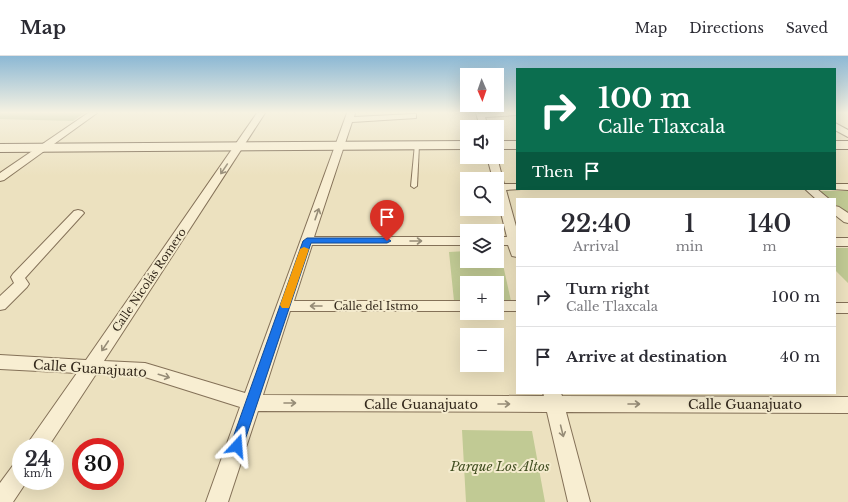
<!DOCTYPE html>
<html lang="en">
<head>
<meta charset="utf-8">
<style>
	body { margin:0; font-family:"Libre Baskerville",serif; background:#f2f2f3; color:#2b2b33; height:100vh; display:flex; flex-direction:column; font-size:15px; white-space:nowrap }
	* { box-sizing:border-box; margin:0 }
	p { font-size:13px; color:#7c7c81 }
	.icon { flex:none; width:22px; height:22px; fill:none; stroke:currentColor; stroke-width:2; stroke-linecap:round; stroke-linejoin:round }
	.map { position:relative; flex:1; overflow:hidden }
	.sheet { position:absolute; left:516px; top:142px; width:320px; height:196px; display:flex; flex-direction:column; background:#fff; border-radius:0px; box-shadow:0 4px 16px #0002 }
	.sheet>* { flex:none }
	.banner { position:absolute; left:516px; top:12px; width:320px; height:122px; border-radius:0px; box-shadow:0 4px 16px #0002; background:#0b6e4f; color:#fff; overflow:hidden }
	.needle { width:26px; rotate:178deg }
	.buttons { position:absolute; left:460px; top:12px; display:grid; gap:8px }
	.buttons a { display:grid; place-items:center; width:44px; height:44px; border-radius:0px; background:#fff; box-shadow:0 4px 16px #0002; font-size:20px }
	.speed { position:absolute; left:12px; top:382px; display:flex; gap:8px; font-size:20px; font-weight:700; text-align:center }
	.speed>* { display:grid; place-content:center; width:52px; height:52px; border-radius:50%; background:#fff; box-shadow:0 4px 16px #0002; line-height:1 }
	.speed small { font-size:10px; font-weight:400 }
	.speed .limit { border:6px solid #d22; background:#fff; color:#111 }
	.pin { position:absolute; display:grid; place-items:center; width:34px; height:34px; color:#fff; margin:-41px -17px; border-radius:50% 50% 50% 0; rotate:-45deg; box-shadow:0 0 4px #0007 }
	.pin .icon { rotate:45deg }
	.me { position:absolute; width:44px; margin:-22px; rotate:19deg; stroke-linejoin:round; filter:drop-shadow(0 0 3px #0008) }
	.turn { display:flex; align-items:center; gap:14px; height:84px; padding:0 16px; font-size:18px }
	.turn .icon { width:52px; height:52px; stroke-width:2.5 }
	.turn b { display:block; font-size:28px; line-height:34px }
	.then { display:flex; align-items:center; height:38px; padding:0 16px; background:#0003; gap:8px; font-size:15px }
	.eta { display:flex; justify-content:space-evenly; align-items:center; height:68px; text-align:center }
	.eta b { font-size:24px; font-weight:600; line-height:28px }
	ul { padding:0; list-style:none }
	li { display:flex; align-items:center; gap:12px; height:60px; padding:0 16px; border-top:1px solid #e1e1e2 }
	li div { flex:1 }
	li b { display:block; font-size:15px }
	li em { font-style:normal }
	header { display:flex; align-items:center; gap:24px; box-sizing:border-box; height:56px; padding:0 20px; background:#fff; border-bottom:1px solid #e1e1e2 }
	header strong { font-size:19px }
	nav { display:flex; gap:22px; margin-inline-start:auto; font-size:14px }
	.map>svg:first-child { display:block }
	.green { fill:#c1ca94 }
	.cemetery { fill:#b7be93 }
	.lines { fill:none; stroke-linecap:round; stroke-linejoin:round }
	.lane-casing { stroke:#847158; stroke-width:2 }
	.street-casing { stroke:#847158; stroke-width:2 }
	.secondary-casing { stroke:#66523b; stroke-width:2 }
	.lane { fill:#f8eed2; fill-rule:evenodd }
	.street { fill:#f8eed2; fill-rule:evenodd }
	.secondary { fill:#f8eed2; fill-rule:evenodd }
	.oneway { stroke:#968c77 }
	.route { fill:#1a73e8; stroke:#114b97 }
	.slow { fill:#f59e0b }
	.labels { text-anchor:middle; stroke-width:4; stroke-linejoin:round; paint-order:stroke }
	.street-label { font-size:11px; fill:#34291c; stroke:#f4ebce }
	.near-street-label { font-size:13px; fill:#34291c; stroke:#f4ebce }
	.near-park-label { font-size:13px; font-style:italic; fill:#435023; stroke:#f4ebce }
</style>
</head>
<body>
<header>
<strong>Map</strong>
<nav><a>Map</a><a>Directions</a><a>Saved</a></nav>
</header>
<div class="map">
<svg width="848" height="446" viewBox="0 0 848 446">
	<rect width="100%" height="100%" fill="#ece1bf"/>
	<path class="green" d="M 817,135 L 848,135 L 848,158 L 835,148 L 835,143 L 828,143 Z
		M 835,192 L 848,192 L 848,227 L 835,214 Z
		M 467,195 L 467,205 L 497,205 L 497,195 L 500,195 L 511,245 L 497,245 L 497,227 L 467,227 L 467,245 L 454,245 L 449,196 Z
		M 462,374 L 532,375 L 545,446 L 466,446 Z"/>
	<path class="cemetery" d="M 0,57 L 84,57 L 73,65 L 0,63 Z"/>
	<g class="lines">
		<defs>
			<path id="lane" d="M 415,88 L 419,89 L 417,130 L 414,132 L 411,130 Z"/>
			<path id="street" d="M 88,57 L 97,57 L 4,124 L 0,125 L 0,117 Z
				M 257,57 L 265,57 L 104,305 L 145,307 L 245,337 L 347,57 L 355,57 L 354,61 L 413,58 L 416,58 L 416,62 L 352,66 L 314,181 L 467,181 L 467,189 L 312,189 L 294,245 L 467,245 L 467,255 L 290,255 L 263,339 L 544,340 L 543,337 L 561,337 L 562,340 L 848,341 L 848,357 L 566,356 L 590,446 L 568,446 L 547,356 L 258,355 L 228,446 L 206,446 L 240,351 L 145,321 L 96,318 L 48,391 L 27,391 L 30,384 L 77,317 L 0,313 L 0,299 L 86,304 Z
				M 476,57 L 517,57 L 517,59 L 485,61 L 488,71 L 480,71 Z
				M 835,67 L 848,74 L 848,81 L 835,74 Z
				M 487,101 L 497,101 L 504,128 L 517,128 L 517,133 L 521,133 L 506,134 L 517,174 L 517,201 L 512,200 L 508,189 L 497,189 L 497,181 L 507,181 L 497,141 L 497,123 L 493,123 Z
				M 835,128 L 848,128 L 848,134 L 831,133 L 835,133 Z
				M 805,133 L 817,133 L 829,143 L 816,143 Z
				M 835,150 L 839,151 L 848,157 L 848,167 L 844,166 L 835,159 Z
				M 78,154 L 82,155 L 84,157 L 25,222 L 29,228 L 27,231 L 5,253 L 0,254 L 0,240 L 14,227 L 11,221 L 13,218 L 74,155 Z
				M 835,182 L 848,182 L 848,190 L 835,190 Z
				M 497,245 L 517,245 L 517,255 L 497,255 Z
				M 835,247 L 848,247 L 848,257 L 835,257 Z
				M 21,405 L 21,425 L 27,425 L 13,446 L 0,446 L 0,427 L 14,408 Z"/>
			<path id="secondary" d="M 467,85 L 467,93 L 0,96 L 0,88 Z
				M 497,85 L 517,85 L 517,93 L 497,93 Z
				M 835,85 L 848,85 L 848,93 L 835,93 Z"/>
		</defs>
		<use href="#lane" class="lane-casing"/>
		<use href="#street" class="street-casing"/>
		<use href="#secondary" class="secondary-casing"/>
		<use href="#lane" class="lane"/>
		<use href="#street" class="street"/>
		<use href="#secondary" class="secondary"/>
	</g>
	<defs><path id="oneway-shaft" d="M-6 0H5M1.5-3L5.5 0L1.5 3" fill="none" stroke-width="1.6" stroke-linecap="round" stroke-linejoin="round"/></defs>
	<g class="oneway">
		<use href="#oneway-shaft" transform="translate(224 113) rotate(124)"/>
		<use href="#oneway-shaft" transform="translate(317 158) rotate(-71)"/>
		<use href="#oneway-shaft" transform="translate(416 185)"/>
		<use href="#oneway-shaft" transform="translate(316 250) rotate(-180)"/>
		<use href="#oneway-shaft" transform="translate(105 290) rotate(124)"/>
		<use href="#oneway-shaft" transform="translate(164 320) rotate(17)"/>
		<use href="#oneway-shaft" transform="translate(290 347)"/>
		<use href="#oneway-shaft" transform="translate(504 348)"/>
		<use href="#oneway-shaft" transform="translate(634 348)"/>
		<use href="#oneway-shaft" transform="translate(562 375) rotate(76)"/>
	</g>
	<linearGradient id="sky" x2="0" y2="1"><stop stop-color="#8cb8d4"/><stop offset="0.47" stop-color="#f6f2e2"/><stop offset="1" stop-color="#f6f2e2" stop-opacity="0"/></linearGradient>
	<rect width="848" height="120" fill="url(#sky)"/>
	<path class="route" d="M 307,182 L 387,182 L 391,185 L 387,187 L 311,187 L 243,390 L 241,394 L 237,395 L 232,394 L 230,390 L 303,185 Z"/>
	<path class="slow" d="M 304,191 L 309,193 L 290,249 L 289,252 L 282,252 L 280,249 L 300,193 Z"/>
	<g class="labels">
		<g class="street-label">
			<text transform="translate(149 224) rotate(-56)" y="4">Calle Nicolás Romero</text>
			<text x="376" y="254">Calle del Istmo</text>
		</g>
		<g class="near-street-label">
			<text transform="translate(90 312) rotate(4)" y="5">Calle Guanajuato</text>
			<text x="421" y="353">Calle Guanajuato</text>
			<text x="745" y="353">Calle Guanajuato</text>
		</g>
		<g class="near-park-label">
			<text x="500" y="415">Parque Los Altos</text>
		</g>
	</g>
</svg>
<div class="buttons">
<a><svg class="needle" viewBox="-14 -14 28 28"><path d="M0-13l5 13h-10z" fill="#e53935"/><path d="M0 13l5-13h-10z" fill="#7c7c81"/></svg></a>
<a><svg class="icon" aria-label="sound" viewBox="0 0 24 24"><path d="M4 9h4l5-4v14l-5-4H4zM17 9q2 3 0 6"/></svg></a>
<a><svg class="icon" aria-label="search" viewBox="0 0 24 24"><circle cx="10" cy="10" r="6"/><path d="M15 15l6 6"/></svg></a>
<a><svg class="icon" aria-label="layers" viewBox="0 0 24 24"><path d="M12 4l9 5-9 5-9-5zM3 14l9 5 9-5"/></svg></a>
<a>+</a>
<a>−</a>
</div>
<div class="speed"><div>24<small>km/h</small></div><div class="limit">30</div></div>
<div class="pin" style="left:387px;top:185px;background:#d93025"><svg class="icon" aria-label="arrive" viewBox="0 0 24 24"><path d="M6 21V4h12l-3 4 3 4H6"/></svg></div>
<svg class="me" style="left:237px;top:390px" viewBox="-20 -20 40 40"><path d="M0-17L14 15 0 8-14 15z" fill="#1a73e8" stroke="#fff" stroke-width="4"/></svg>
<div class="banner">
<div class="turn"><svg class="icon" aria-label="right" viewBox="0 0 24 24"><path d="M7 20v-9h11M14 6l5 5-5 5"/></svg><div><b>100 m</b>Calle Tlaxcala</div></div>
<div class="then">Then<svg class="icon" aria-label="arrive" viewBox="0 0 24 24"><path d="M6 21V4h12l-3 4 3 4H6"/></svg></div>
</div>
<section class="sheet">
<div class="eta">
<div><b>22:40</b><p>Arrival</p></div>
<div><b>1</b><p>min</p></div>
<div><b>140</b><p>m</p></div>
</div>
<ul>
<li><svg class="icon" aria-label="right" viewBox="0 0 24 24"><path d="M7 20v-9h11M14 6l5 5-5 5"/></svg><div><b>Turn right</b><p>Calle Tlaxcala</p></div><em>100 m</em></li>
<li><svg class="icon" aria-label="arrive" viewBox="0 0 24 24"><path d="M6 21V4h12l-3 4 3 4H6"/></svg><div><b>Arrive at destination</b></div><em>40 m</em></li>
</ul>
</section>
</div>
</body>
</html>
